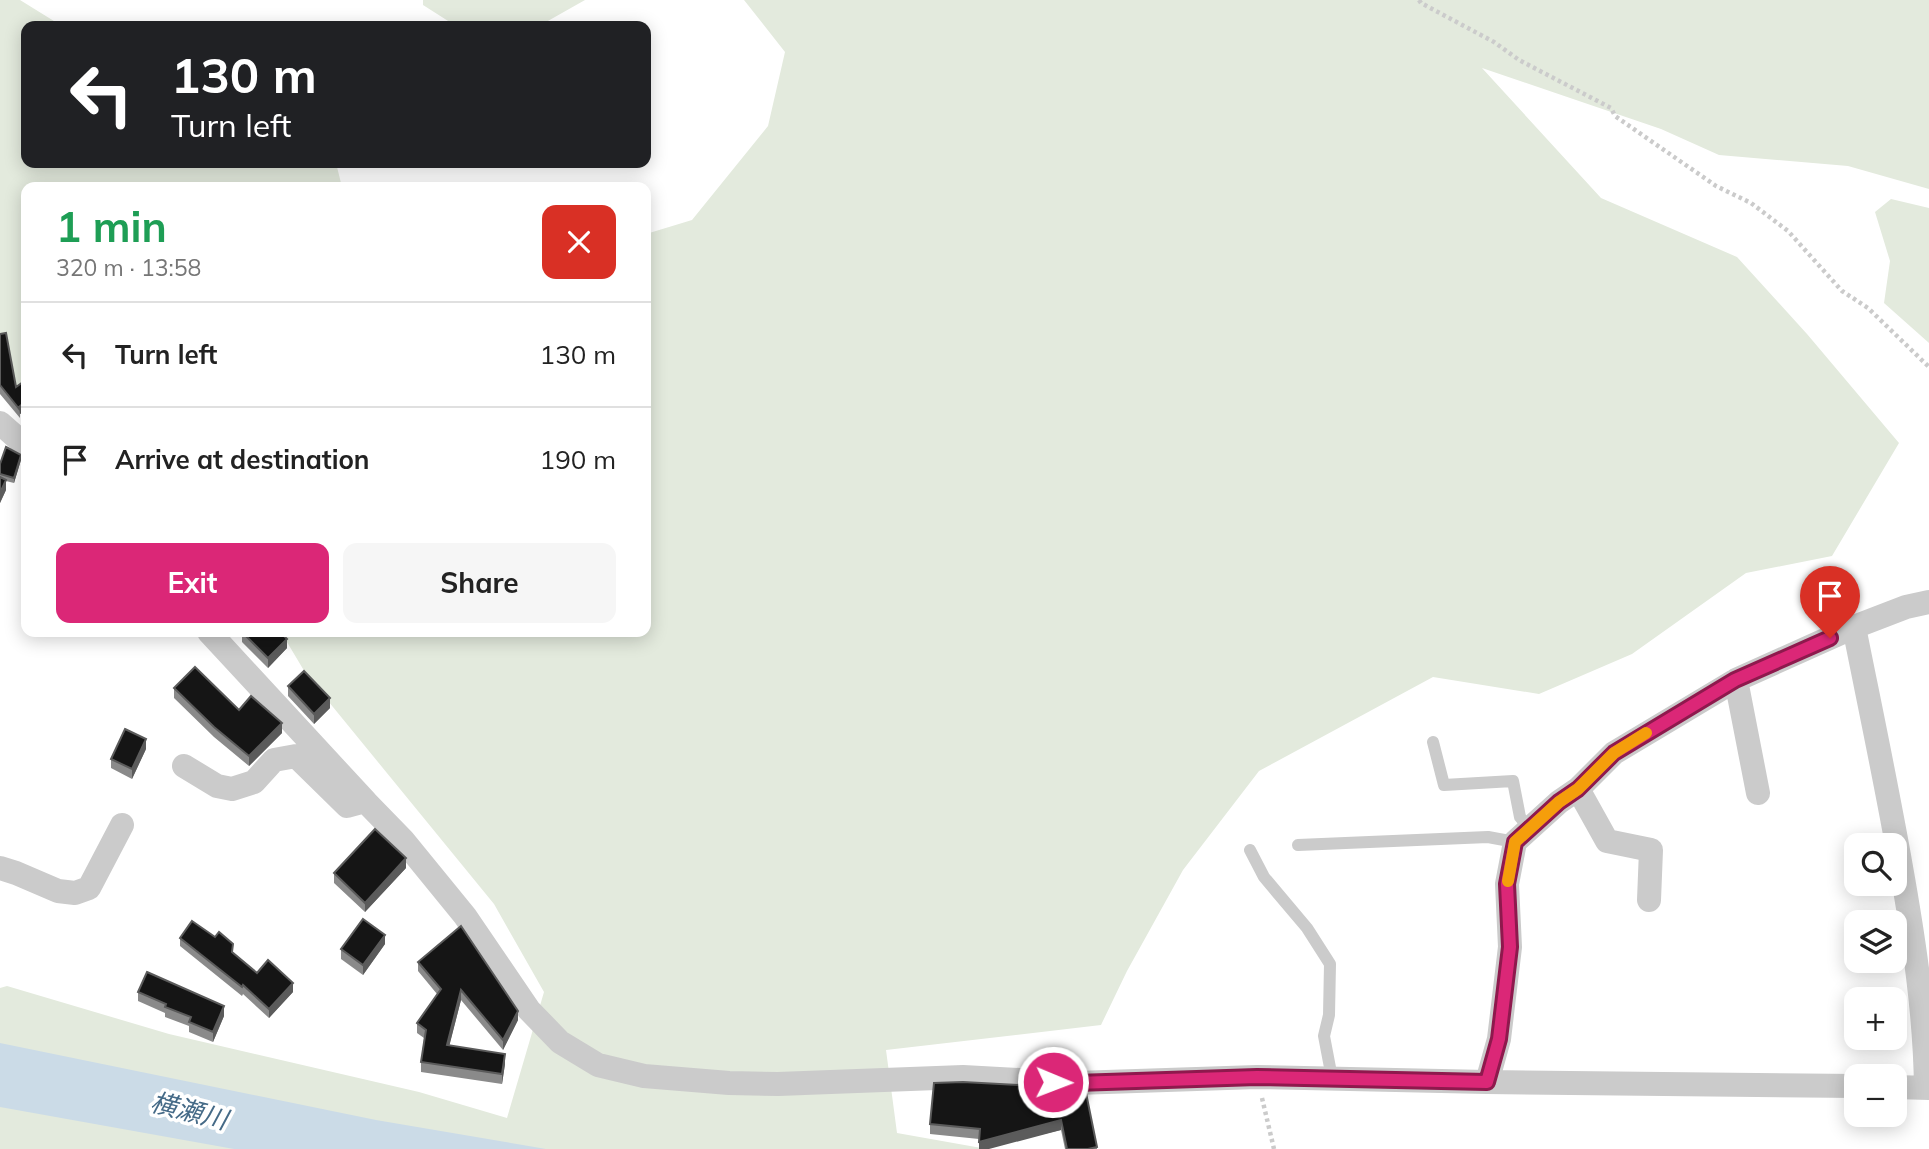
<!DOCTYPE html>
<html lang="en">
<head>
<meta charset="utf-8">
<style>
	body { margin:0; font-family:Mulish,"Noto Sans JP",sans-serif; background:#f6f6f6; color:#222; height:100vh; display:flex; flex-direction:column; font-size:26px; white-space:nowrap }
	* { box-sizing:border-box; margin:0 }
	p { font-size:23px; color:#767676 }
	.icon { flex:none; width:38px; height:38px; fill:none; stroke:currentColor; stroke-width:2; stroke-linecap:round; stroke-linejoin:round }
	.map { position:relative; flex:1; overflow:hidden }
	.sheet { position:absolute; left:21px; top:182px; width:630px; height:455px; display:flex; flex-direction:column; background:#fff; border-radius:14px; box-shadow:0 4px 18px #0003 }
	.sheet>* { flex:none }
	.banner { position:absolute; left:21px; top:21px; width:630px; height:147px; border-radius:14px; box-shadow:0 4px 18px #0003; background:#202124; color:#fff; overflow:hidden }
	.controls { position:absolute; left:1844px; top:833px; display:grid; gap:14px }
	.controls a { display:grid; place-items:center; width:63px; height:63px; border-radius:14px; background:#fff; box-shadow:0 4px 18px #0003; font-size:35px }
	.pin { position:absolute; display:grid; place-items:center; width:60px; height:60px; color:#fff; margin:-72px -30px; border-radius:50% 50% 50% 0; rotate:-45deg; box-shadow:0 0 7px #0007 }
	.pin .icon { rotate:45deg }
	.me { position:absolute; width:77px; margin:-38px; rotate:91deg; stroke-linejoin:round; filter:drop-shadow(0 0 5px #0008) }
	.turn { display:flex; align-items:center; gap:24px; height:147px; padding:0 35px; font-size:32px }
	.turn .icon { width:91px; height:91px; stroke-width:2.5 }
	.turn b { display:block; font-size:49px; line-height:60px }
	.round { display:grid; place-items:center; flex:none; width:74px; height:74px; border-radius:14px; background:#f6f6f6 }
	.headline { display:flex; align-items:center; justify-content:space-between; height:119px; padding:0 35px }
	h1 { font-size:42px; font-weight:700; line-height:52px; color:#1e9e55 }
	.action { display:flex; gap:14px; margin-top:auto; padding:14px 35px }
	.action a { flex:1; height:80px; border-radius:14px; background:#db2777; color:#fff; font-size:28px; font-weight:700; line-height:80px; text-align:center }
	.action a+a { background:#f6f6f6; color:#222 }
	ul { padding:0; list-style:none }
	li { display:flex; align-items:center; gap:21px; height:105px; padding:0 35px; border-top:2px solid #e0e0e0 }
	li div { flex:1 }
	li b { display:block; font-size:26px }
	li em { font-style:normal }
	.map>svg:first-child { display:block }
	.green { fill:#e3eadd }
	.water { fill:#cbdbe7 }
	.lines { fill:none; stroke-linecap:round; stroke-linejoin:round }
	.path { stroke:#cbcbcb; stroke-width:4.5; stroke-dasharray:3.5 3.5; stroke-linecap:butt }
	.service { stroke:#cbcbcb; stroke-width:12 }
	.minor { stroke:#cbcbcb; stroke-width:24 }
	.wall { fill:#8a8a8a }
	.shaded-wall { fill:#5b5b5b }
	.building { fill:#151515; stroke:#5b5b5b; stroke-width:2 }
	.route-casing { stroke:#8e194d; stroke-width:18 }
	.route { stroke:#db2777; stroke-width:12 }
	.slow { stroke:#f59e0b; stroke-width:12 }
	.labels { text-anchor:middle; stroke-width:7; stroke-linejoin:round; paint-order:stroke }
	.water-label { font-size:26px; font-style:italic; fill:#456a87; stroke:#fff }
</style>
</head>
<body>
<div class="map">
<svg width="1929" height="1149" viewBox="0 0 1929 1149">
	<rect width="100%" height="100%" fill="#fff"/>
	<path class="green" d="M 0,0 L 20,0 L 62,26 L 26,26 L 26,163 L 336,163 L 342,187 L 26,187 L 26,395 L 0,382 Z
		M 423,0 L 585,0 L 539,26 L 456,26 L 423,5 Z
		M 744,0 L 1929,0 L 1929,189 L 1848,166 L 1719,155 L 1661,129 L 1482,68 L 1601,198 L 1737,257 L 1807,334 L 1899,443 L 1832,556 L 1746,573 L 1632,654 L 1539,694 L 1433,677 L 1259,771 L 1183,870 L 1127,971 L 1101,1025 L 886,1050 L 897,1133 L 987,1149 L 0,1149 L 0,988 L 7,986 L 169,1034 L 419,1092 L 507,1118 L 544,992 L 494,904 L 306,674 L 281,632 L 646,632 L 646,234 L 692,220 L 768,126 L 785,52 Z
		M 1891,199 L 1929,208 L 1929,343 L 1884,303 L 1890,261 L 1875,212 Z"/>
	<path class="water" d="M 0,1043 L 376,1120 L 546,1149 L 234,1149 L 0,1107 Z"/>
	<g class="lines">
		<path class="path" d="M 1419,0 L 1421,3 L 1494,42 L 1519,60 L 1611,108 L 1615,116 L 1716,186 L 1751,203 L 1788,231 L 1842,291 L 1868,308 L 1929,367
			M 1262,1098 L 1274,1149"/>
		<path class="service" d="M 1433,742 L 1444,785 L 1513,781 L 1520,817 L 1529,828
			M 1298,845 L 1488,837 L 1515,842
			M 1250,850 L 1264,877 L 1307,928 L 1330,964 L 1329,1015 L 1324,1036 L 1332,1078"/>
		<path class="minor" d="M 0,423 L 26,446
			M 1854,627 C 1870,707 1887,787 1901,867 C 1914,940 1925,1013 1926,1088
			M 209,632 L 366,802 L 403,840 L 465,916 L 529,1010 L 560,1042 L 598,1065 L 644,1076 L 729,1083 L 778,1084 L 963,1077 L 1076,1083 L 1257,1077 L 1487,1082 L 1857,1086
			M 1736,680 L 1758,793
			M 184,766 L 217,786 L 232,789 L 254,782 L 274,760 L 296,756 L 347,806 L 358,803
			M 1578,789 L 1607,841 L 1651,850 L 1649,900
			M 0,868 L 16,873 L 58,891 L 75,893 L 89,888 L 122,825
			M 1487,1082 L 1499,1039 L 1510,947 L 1507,884 L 1515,842 L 1559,802 L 1578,789 L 1614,753 L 1736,680 L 1854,627 L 1906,607 L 1929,602
			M 1895,1087 L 1929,1088"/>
	</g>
	<path class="wall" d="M 0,334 L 16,387 L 26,380 L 26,410 L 20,414 L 20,418 L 0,394 Z
		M 21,460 L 14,483 L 6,481 L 6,490 L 0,503 L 0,464 Z
		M 242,632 L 287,648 L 268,668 L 242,642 Z
		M 288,686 L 330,708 L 314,724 L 288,696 Z
		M 174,688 L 239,710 L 282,733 L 249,766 L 214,737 L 174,698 Z
		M 146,749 L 132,779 L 111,768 L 111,759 Z
		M 406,868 L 365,912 L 334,883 L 334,873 Z
		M 180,938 L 233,953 L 257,973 L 293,992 L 269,1018 L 243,994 L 242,996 L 180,946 Z
		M 385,944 L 363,975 L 341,959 L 341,949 Z
		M 418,962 L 518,1020 L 503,1050 L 461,1000 L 449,1046 L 505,1064 L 502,1084 L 421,1072 L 421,1062 L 424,1038 L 417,1033 L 417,1023 L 437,994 L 418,971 Z
		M 138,992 L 224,1016 L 213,1042 L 189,1032 L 189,1026 L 165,1017 L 165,1013 L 138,1001 Z
		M 1038,1091 L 1097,1147 L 1097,1149 L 1065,1149 L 1061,1130 L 979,1149 L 979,1139 L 930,1134 L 930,1124 Z"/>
	<path class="shaded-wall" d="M 26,401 L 26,410 L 20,414 L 19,407 Z
		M 21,455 L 21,460 L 14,483 L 14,478 Z
		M 6,480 L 6,490 L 0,503 L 0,493 Z
		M 287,639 L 287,648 L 268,668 L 268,658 Z
		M 330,698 L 330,708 L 314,724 L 314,714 Z
		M 282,723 L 282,733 L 249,766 L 249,756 Z
		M 146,739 L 146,749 L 132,779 L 132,769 Z
		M 406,858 L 406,868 L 365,912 L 365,903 Z
		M 385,935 L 385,944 L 363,975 L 363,965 Z
		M 293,983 L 293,992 L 269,1018 L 269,1009 Z
		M 461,990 L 461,1000 L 447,1055 L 447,1045 Z
		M 224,1006 L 224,1016 L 213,1042 L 213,1032 Z
		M 518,1011 L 518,1020 L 503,1050 L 503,1040 Z
		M 505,1054 L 505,1064 L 502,1084 L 502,1074 Z
		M 1061,1120 L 1061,1130 L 989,1149 L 979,1149 L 979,1142 Z"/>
	<path class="building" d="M 6,333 L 16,387 L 26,380 L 26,401 L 19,407 L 20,410 L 0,385 L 0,334 Z
		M 6,447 L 21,455 L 14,478 L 0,474 L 0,464 Z
		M 0,477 L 6,480 L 0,493 Z
		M 242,632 L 280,632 L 287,639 L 268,658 Z
		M 195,667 L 239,710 L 251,696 L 282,723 L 249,756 L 214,727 L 174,688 Z
		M 304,671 L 330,698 L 314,714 L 288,686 Z
		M 125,729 L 146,739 L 132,769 L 111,759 Z
		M 375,829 L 406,858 L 365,903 L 334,873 Z
		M 363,919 L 385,935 L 363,965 L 341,949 Z
		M 192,921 L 215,937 L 219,932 L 233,944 L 232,952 L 257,973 L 268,960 L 293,983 L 269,1009 L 243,985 L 242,987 L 180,938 Z
		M 461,926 L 518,1011 L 503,1040 L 461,990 L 447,1045 L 505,1054 L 502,1074 L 421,1062 L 426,1030 L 417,1023 L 441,989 L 418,962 Z
		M 147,972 L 224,1006 L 213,1032 L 189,1022 L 191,1017 L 165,1007 L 166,1004 L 138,992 Z
		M 963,1082 L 1038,1086 L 1038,1091 L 1056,1087 L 1085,1088 L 1097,1147 L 1088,1149 L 1067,1149 L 1061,1120 L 979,1142 L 980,1129 L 930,1124 L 934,1083 Z"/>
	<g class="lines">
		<defs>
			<path id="route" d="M 1053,1082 L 1076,1083 L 1257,1077 L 1487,1082 L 1499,1039 L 1510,947 L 1507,884 L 1515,842 L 1559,802 L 1578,789 L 1614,753 L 1735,680 L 1830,638"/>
		</defs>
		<use href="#route" class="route-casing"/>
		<use href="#route" class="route"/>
		<path class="slow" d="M 1508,881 L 1515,842 L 1559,802 L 1578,789 L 1614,753 L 1646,733"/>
	</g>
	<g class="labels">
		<g class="water-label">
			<text transform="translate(189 1111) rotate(14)" y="9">横瀬川</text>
		</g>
	</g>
</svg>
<div class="controls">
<a><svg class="icon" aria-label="search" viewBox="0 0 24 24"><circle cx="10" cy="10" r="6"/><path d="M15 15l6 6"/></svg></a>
<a><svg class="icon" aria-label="layers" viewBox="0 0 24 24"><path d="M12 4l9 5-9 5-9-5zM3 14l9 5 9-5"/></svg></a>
<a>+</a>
<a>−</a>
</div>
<div class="pin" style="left:1830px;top:638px;background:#d93025"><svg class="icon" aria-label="arrive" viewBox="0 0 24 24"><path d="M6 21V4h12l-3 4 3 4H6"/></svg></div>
<svg class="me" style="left:1053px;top:1082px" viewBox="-20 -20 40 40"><circle r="17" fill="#db2777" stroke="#fff" stroke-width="3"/><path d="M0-11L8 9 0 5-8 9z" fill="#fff"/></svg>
<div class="banner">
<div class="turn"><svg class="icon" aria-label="left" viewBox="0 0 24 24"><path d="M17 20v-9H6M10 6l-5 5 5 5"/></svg><div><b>130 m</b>Turn left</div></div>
</div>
<section class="sheet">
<div class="headline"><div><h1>1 min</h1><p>320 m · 13:58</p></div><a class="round" style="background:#d93025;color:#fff"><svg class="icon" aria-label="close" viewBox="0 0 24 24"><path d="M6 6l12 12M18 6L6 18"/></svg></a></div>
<ul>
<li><svg class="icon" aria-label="left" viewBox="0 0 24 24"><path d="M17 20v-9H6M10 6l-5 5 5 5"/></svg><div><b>Turn left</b></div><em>130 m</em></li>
<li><svg class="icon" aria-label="arrive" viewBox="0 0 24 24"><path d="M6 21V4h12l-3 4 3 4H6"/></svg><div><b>Arrive at destination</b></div><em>190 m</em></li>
</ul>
<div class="action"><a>Exit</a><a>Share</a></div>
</section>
</div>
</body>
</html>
